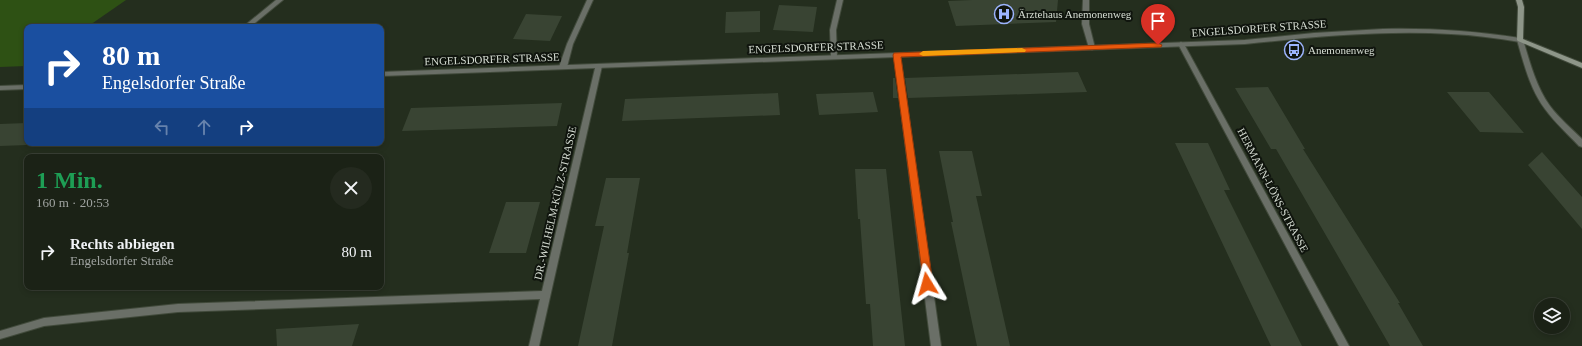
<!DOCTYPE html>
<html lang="de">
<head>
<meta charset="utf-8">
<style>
	body { margin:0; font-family:"Times New Roman",serif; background:#242a1f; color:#f1f3f6; height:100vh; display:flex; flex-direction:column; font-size:15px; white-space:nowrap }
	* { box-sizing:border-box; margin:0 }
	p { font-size:13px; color:#a0a4a1 }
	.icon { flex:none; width:22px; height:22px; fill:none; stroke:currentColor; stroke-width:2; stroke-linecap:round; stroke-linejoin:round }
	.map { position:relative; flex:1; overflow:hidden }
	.sheet { position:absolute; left:24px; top:154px; width:360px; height:136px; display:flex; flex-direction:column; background:#1b2216; border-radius:8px; box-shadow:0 2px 6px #0003,0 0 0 1px #393f35 }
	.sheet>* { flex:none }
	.guide { position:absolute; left:24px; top:24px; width:360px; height:122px; border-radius:8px; box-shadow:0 2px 6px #0003,0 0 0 1px #393f35; background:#1a4fa0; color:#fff; overflow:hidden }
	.fabs { position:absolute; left:1534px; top:298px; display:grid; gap:8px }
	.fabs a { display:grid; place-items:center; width:36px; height:36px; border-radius:50%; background:#1b2216; box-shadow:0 2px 6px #0003,0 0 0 1px #393f35; font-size:20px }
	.pin { position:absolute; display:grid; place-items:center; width:34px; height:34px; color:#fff; margin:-41px -17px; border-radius:50% 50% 50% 0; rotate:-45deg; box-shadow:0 0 4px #0007 }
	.pin .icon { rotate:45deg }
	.me { position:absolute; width:44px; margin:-22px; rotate:352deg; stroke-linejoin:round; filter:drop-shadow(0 0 3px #0008) }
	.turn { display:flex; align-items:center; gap:14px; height:84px; padding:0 12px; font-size:18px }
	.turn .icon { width:52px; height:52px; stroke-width:2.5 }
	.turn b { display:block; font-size:28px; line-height:34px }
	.lanes { display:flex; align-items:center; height:38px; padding:0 12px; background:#0003; justify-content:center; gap:20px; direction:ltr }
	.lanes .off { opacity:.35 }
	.round { display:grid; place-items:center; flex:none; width:42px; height:42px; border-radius:21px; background:#242a1f }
	.headline { display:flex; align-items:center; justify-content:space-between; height:68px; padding:0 12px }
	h1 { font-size:24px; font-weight:800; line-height:30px; color:#1e9e55 }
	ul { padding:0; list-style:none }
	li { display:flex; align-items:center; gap:12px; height:60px; padding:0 12px }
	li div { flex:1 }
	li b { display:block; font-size:15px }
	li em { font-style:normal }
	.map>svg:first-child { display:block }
	.green { fill:#2e5114 }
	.building { fill:#394433 }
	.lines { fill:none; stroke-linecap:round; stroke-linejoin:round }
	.minor-casing { stroke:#414a3b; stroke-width:2 }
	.tertiary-casing { stroke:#414a3b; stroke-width:2 }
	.secondary-casing { stroke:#414a3b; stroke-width:2 }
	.minor { fill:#6a6f67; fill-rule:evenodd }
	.tertiary { fill:#6a6f67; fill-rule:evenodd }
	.secondary { fill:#8e9689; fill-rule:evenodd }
	.route { fill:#ea580c; stroke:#983908 }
	.slow { fill:#f59e0b }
	.labels { text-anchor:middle; stroke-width:4; stroke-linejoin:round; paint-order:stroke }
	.poi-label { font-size:11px; fill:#d7ded4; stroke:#10150e; text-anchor:start }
	.street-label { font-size:11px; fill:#d7ded4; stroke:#10150e }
</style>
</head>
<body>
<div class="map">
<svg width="1582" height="346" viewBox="0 0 1582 346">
	<rect width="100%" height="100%" fill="#242e1e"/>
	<path class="green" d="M 0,0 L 126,0 L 87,27 L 27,27 L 27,66 L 0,67 Z"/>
	<path class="building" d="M 972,0 L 1058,0 L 1056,22 L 956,26 L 948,1 Z
		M 779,5 L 817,7 L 813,32 L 773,30 Z
		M 760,11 L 760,32 L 725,33 L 726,12 Z
		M 526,14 L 562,16 L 550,41 L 513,39 Z
		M 1078,72 L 1087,92 L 908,98 L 905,78 Z
		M 893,78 L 895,78 L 898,98 L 893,98 Z
		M 1268,87 L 1305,149 L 1303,149 L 1400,303 L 1398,303 L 1423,346 L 1390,346 L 1276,149 L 1271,149 L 1235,88 Z
		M 873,92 L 878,112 L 819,115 L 816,94 Z
		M 1447,92 L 1489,92 L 1524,133 L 1480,132 Z
		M 778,93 L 780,115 L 622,121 L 625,99 Z
		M 562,103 L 557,126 L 402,131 L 411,108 Z
		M 27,123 L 27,145 L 0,146 L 0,124 Z
		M 1175,143 L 1208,143 L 1230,190 L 1224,190 L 1302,346 L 1271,346 Z
		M 939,151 L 972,151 L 982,196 L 976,196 L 1010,346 L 977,346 L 951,222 L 953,222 Z
		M 1542,152 L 1582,197 L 1582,229 L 1528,165 Z
		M 855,169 L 886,169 L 905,346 L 873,346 L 870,304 L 866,304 L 860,219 L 858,219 Z
		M 606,178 L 640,178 L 627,253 L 629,253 L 612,346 L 578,346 L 604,226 L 595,226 Z
		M 506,202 L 540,202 L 526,253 L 489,253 Z
		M 359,324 L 352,346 L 277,346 L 276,329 Z"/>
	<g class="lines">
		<defs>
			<path id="minor" d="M 276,0 L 283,0 L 250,27 L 243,27 Z
				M 587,0 L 593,0 L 573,44 L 567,67 L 565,69 L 561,69 L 559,67 L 567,44 Z
				M 837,0 L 843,0 L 836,30 L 837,57 L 834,59 L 831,57 L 830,30 Z
				M 1083,0 L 1089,0 L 1089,24 L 1095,48 L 1092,50 L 1089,48 L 1082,24 Z
				M 1520,38 L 1523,40 C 1530,62 1536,87 1550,106 C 1559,118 1571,128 1582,139 L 1582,147 L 1579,146 C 1568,134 1555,123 1545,109 C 1530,89 1524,64 1517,40 Z
				M 1181,42 L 1184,44 L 1349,346 L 1339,346 L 1178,44 Z
				M 897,53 L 900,55 L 941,346 L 931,346 L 894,55 Z
				M 596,64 L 600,64 L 602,66 L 539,346 L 529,346 L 540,299 L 178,312 L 44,326 L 0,339 L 0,331 L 44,318 L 178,304 L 542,291 Z"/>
			<path id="tertiary" d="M 1383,29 C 1429,28 1474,31 1520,38 L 1523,40 L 1520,42 C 1497,38 1474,35 1451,34 C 1382,30 1313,37 1245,44 L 381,76 L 381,72 L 1245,40 L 1314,33 Z
				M 27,85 L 27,89 L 0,90 L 0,86 Z"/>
			<path id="secondary" d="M 1516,0 L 1522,0 L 1524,7 L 1523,39 L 1582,63 L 1582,68 L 1518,41 L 1517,40 L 1518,7 Z"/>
		</defs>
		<use href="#minor" class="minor-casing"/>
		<use href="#tertiary" class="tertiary-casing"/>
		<use href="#secondary" class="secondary-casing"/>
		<use href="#minor" class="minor"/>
		<use href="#tertiary" class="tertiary"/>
		<use href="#secondary" class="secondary"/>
	</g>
	<path class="route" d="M 1158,43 L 1162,45 L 1161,47 L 901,57 L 933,284 L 931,286 L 924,286 L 893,55 L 894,53 Z"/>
	<path class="slow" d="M 1022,48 L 1026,50 L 1025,52 L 923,56 L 919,54 L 923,51 Z"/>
	<defs>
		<symbol id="hospital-ring" viewBox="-11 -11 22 22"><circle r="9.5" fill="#10150e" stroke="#9cb4fd" stroke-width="1.5"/><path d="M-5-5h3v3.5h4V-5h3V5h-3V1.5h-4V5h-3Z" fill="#9cb4fd"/></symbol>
		<symbol id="bus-ring" viewBox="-11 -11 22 22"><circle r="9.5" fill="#10150e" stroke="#9cb4fd" stroke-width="1.5"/><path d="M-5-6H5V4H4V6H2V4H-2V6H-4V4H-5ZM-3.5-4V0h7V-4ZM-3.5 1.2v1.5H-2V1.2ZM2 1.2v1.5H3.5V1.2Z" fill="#9cb4fd"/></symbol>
	</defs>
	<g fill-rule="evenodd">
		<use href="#hospital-ring" x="993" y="3" width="22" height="22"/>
		<use href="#bus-ring" x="1283" y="39" width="22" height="22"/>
	</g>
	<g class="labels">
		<g class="poi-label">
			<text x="1018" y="18">Ärztehaus Anemonenweg</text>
			<text x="1308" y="54">Anemonenweg</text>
		</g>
		<g class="street-label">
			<text transform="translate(1259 28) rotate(-4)" y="4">ENGELSDORFER STRASSE</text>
			<text transform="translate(816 47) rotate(-2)" y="4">ENGELSDORFER STRASSE</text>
			<text transform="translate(492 59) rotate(-2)" y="4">ENGELSDORFER STRASSE</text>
			<text transform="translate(1273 190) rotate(62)" y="4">HERMANN-LÖNS-STRASSE</text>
			<text transform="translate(555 203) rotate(-77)" y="4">DR.-WILHELM-KÜLZ-STRASSE</text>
		</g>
	</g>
</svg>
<div class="fabs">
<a><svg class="icon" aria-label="layers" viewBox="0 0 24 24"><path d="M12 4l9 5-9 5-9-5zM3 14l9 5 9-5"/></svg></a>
</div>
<div class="pin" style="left:1158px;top:45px;background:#d93025"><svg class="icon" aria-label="arrive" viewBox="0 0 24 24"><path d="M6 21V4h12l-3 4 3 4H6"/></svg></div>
<svg class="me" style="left:927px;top:284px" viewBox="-20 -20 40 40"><path d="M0-17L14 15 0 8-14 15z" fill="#ea580c" stroke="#fff" stroke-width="4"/></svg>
<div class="guide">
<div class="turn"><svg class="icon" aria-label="right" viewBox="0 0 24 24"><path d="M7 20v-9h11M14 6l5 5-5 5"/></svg><div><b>80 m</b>Engelsdorfer Straße</div></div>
<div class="lanes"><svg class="icon off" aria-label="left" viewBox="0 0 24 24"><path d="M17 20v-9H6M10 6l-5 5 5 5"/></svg><svg class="icon off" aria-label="ahead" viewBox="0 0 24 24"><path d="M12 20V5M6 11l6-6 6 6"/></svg><svg class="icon" aria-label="right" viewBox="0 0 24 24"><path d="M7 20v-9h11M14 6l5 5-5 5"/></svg></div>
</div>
<section class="sheet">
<div class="headline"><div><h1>1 Min.</h1><p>160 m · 20:53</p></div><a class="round"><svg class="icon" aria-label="close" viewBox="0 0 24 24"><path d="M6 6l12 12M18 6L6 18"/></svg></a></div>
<ul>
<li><svg class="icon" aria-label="right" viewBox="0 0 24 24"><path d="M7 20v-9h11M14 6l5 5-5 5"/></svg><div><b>Rechts abbiegen</b><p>Engelsdorfer Straße</p></div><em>80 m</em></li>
</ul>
</section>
</div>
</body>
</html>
